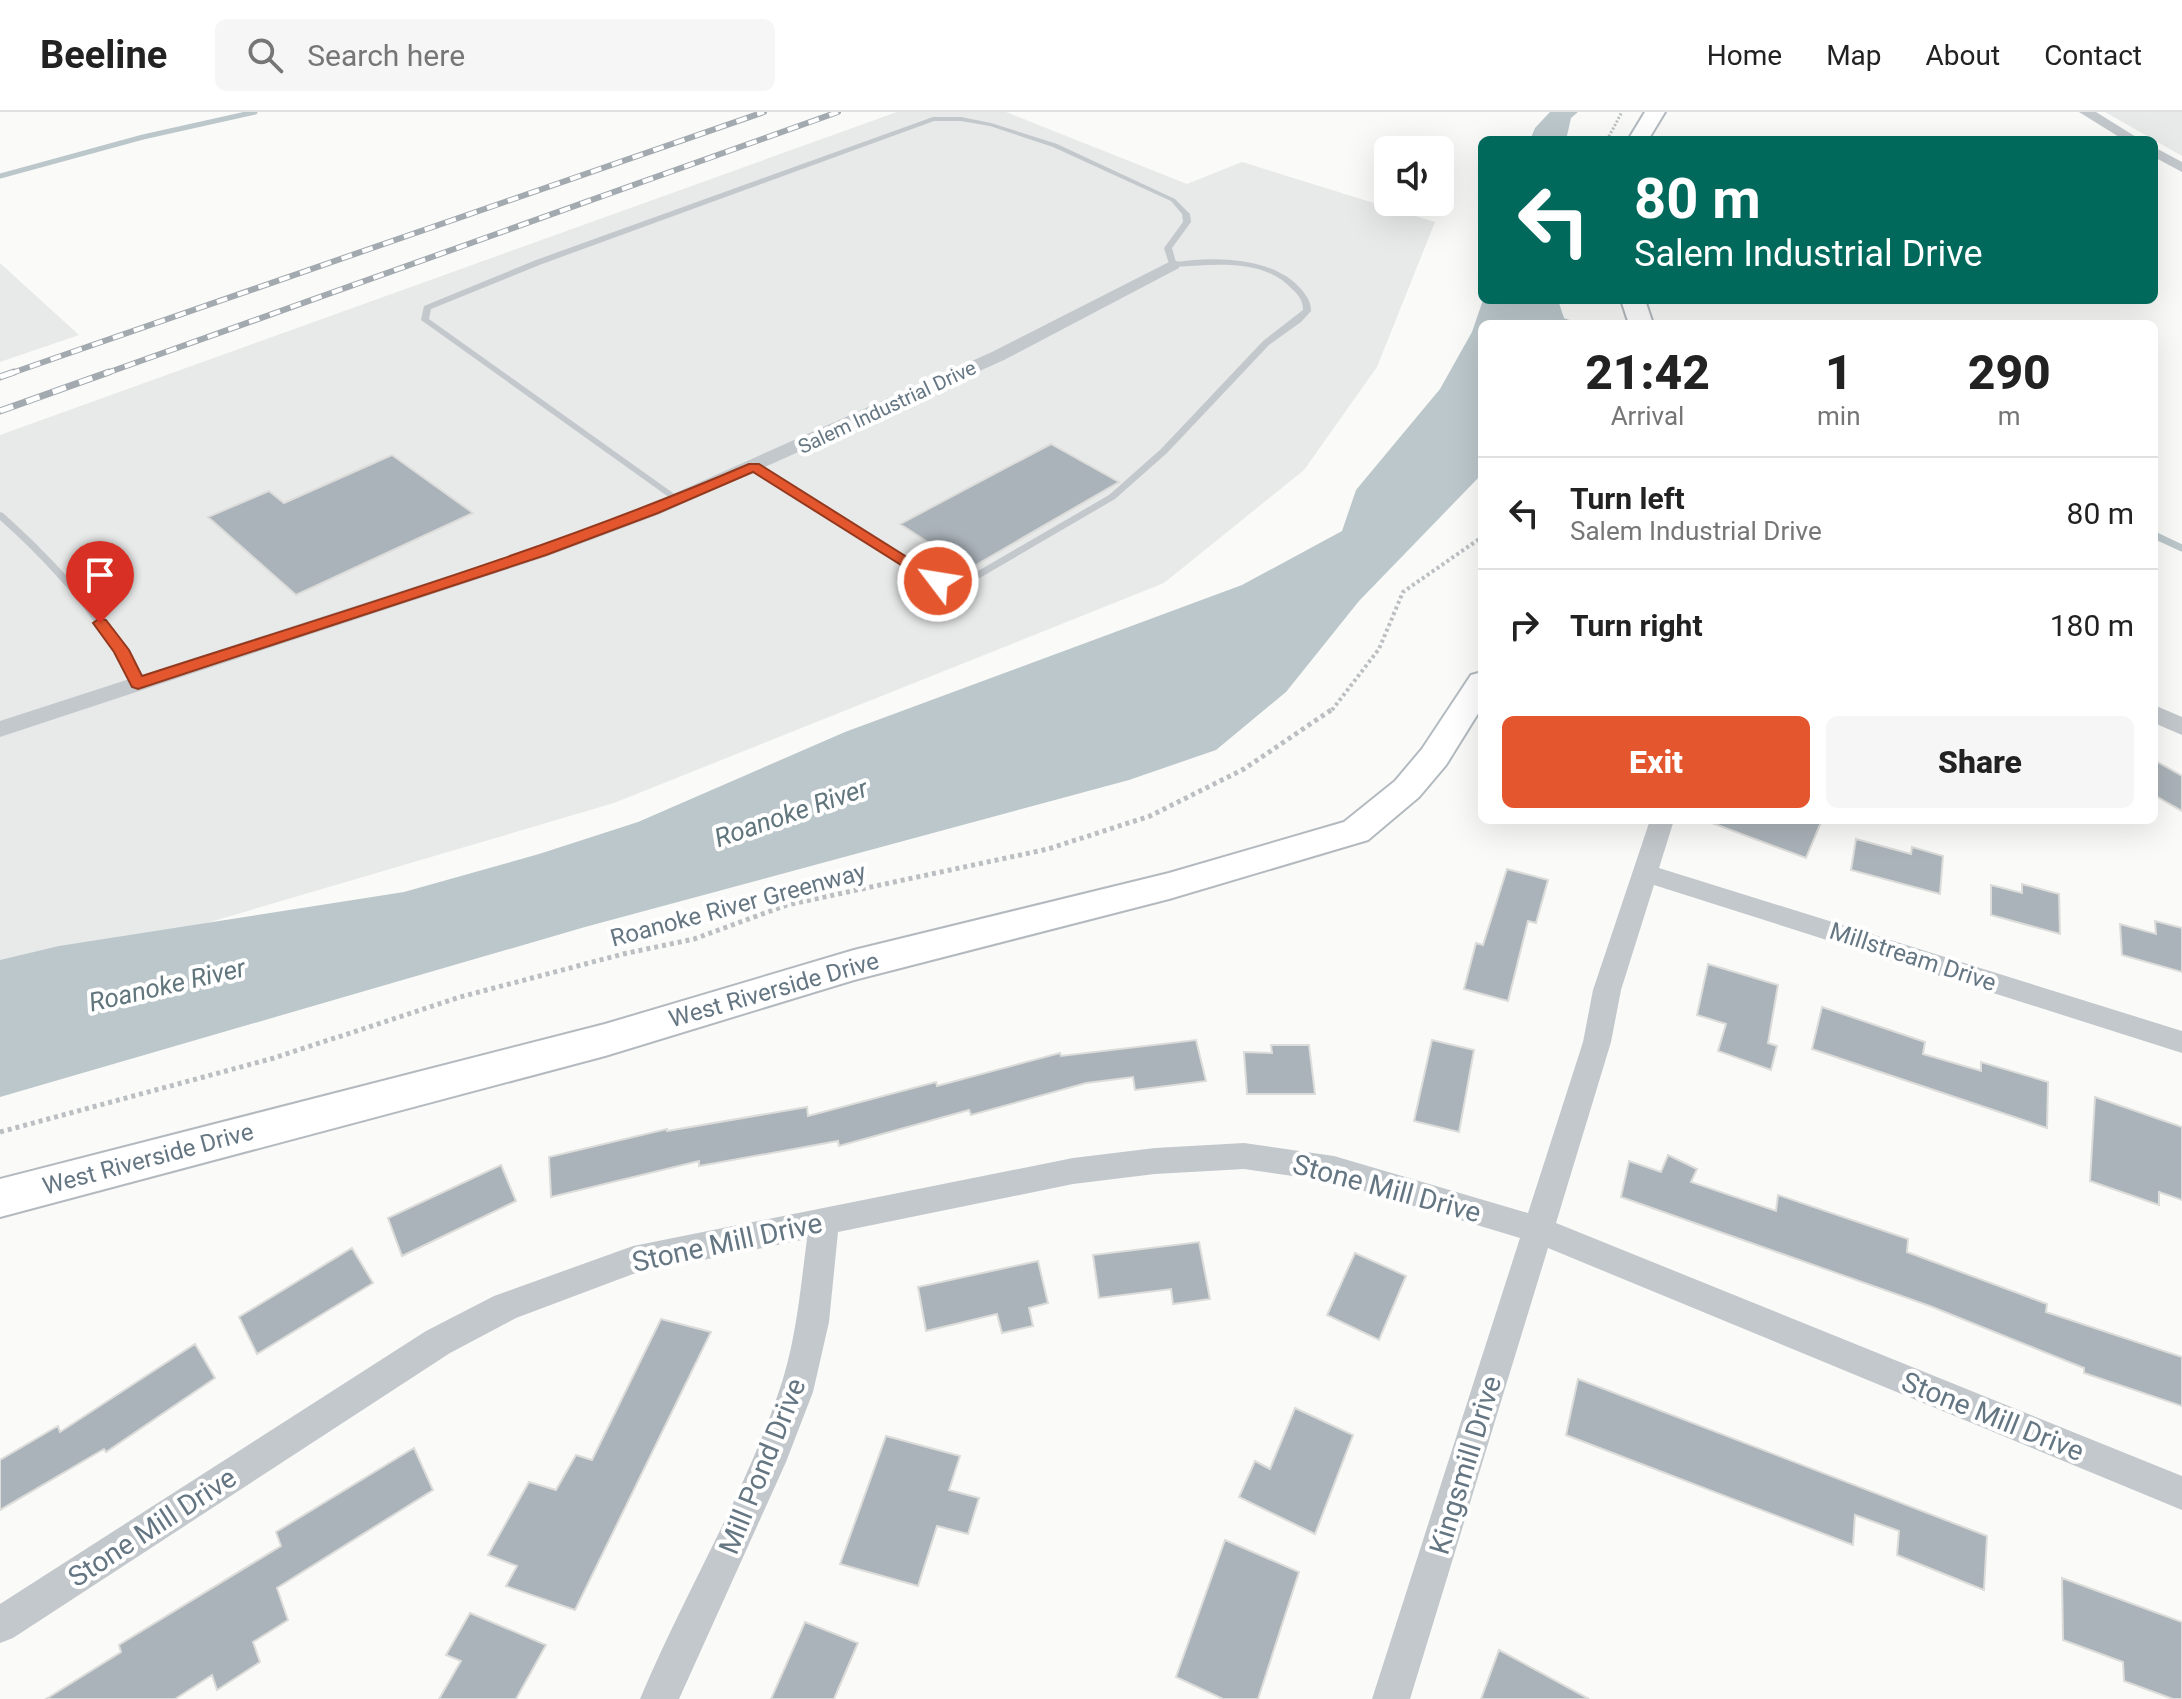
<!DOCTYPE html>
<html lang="en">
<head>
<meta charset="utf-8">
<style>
	body { margin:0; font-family:Roboto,sans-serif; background:#f6f6f6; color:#222; height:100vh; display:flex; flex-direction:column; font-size:30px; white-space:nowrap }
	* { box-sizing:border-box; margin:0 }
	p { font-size:26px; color:#767676 }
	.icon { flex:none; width:44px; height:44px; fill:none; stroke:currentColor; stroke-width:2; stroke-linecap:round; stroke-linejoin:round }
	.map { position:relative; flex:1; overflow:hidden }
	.panel { position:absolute; left:1478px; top:208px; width:680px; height:504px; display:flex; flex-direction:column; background:#fff; border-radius:12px; box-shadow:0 8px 32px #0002 }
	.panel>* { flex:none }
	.banner { position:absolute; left:1478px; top:24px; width:680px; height:168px; border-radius:12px; box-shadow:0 8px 32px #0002; background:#00695c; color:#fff; overflow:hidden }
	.controls { position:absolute; left:1374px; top:24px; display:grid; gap:16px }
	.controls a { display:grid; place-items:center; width:80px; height:80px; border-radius:12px; background:#fff; box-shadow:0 8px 32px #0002; font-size:40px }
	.pin { position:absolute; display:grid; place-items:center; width:68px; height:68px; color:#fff; margin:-82px -34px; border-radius:50% 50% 50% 0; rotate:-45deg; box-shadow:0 0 8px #0007 }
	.pin .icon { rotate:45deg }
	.me { position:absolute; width:88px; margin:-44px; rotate:301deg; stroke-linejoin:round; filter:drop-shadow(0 0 6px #0008) }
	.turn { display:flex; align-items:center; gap:28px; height:168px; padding:0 24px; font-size:36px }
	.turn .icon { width:104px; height:104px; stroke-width:2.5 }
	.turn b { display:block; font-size:56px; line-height:68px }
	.eta { display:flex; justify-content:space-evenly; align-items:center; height:136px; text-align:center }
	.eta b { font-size:48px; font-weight:800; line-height:56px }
	.action { display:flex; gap:16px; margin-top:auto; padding:16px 24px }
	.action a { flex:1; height:92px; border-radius:12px; background:#e4572e; color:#fff; font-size:32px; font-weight:800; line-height:92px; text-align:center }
	.action a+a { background:#f6f6f6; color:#222 }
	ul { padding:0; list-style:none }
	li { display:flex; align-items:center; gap:24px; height:112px; padding:0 24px; border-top:2px solid #e0e0e0 }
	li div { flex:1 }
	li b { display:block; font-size:30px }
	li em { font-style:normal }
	header { display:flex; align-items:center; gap:48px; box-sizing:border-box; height:112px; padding:0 40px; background:#fff; border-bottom:2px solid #e0e0e0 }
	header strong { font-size:38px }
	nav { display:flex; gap:44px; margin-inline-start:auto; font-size:28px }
	.search { width:560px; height:72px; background:#f6f6f6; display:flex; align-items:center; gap:20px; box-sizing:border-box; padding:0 28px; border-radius:12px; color:#767676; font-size:30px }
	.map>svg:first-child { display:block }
	.built { fill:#e8e9e9 }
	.water { fill:#bbc7cb }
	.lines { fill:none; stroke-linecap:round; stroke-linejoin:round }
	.stream-far1 { stroke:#bbc7cb; stroke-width:5 }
	.stream { stroke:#bbc7cb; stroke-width:7 }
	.building { fill:#aab3b9; stroke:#dcdcda; stroke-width:2 }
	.secondary-casing { stroke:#b3babf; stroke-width:4 }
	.path-far2 { stroke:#bbbfc2; stroke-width:3; stroke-dasharray:2 2; stroke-linecap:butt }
	.path-far1 { stroke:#bbbfc2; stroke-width:4; stroke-dasharray:3 3; stroke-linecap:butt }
	.path { stroke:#bbbfc2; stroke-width:5; stroke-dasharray:4 4; stroke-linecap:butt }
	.lane { fill:#c3c8cc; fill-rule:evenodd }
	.street { fill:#c3c8cc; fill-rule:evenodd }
	.secondary { fill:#fff; fill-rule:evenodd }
	.rail-far1-casing { stroke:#a2aab0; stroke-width:6 }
	.rail-casing { stroke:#a2aab0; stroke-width:7 }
	.rail-far1 { stroke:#fff; stroke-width:4; stroke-dasharray:11; stroke-linecap:butt }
	.rail { stroke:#fff; stroke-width:5; stroke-dasharray:14; stroke-linecap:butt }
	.route { fill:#e4572e; stroke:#94391e; stroke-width:2 }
	.labels { text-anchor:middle; stroke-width:8; stroke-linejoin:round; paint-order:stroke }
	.far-street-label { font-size:20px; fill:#657683; stroke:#fff }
	.street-label { font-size:24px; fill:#657683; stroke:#fff }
	.water-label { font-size:26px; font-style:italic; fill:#60757c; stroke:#fff }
	.near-street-label { font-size:28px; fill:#657683; stroke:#fff }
</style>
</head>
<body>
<header>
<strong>Beeline</strong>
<div class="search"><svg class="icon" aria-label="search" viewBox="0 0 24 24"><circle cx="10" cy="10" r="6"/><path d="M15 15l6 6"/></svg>Search here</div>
<nav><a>Home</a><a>Map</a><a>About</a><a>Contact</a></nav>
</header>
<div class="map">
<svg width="2182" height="1587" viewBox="0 0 2182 1587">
	<rect width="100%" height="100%" fill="#fafaf8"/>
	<path class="built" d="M 897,0 L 1006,0 L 1187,72 L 1242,50 L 1435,110 L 1377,255 L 1304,358 L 1164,471 L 614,691 L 0,872 L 0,323 Z
		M 2105,0 L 2182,0 L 2182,44 Z
		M 0,151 L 79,223 L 0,250 Z"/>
	<path class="water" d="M 1550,0 L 1578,0 L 1571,6 L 1566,28 L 1530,28 L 1535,16 Z
		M 1483,188 L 1558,188 L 1566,212 L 1482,212 L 1482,362 L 1359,489 L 1286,580 L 1216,638 L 1129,668 L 585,815 L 0,985 L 0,848 L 59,834 L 404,780 L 539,742 L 638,710 L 845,620 L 1242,473 L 1342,419 L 1356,378 L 1440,277 L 1472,220 Z"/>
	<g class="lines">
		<path class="stream-far1" d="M 0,64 L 143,25 L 255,0
			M 1542,212 L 1565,209 L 1574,212"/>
		<path class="stream" d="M 2154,423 L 2182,436"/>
	</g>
	<path class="building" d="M 1051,332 L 1119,370 L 969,457 L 900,412 Z
		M 392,343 L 473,401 L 296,483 L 208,405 L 269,379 L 284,391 Z
		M 2154,648 L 2182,664 L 2182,699 L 2154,683 Z
		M 1712,708 L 1822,708 L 1806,746 L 1712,711 Z
		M 1856,727 L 1911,742 L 1912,735 L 1943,744 L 1940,782 L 1851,758 Z
		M 1507,757 L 1548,768 L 1536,811 L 1528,809 L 1508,889 L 1464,877 L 1476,831 L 1483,833 Z
		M 2022,772 L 2059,782 L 2060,822 L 1991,803 L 1991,773 L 2022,781 Z
		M 2155,809 L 2182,816 L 2182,860 L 2122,843 L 2120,812 L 2156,822 Z
		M 1708,852 L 1778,873 L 1768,931 L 1777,934 L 1771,958 L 1718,939 L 1726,912 L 1697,903 Z
		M 1822,895 L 1925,930 L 1923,942 L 1981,959 L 1981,950 L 2048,970 L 2047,1016 L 1812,937 Z
		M 1196,928 L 1206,969 L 1135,978 L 1133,965 L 1086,971 L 971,1003 L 969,998 L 839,1034 L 838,1029 L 699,1054 L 699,1049 L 551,1085 L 549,1045 L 667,1017 L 667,1019 L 807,995 L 808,1004 L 936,970 L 937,974 L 1060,941 L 1061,944 Z
		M 1432,928 L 1474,938 L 1459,1020 L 1414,1009 Z
		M 1271,933 L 1309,933 L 1315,982 L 1247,982 L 1244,940 L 1272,941 Z
		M 2095,985 L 2182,1015 L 2182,1088 L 2159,1080 L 2159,1093 L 2090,1069 Z
		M 1668,1043 L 1697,1057 L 1691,1070 L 1776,1099 L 1778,1083 L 1908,1127 L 1907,1140 L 2047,1192 L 2046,1200 L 2182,1245 L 2182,1294 L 2084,1261 L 2084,1256 L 1930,1194 L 1621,1085 L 1629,1049 L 1661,1060 Z
		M 501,1053 L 516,1089 L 402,1144 L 388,1106 Z
		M 1199,1130 L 1210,1187 L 1173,1192 L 1171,1177 L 1099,1186 L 1093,1143 Z
		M 352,1136 L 373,1171 L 257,1242 L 239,1205 Z
		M 1355,1141 L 1406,1164 L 1379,1228 L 1327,1203 Z
		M 1038,1149 L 1048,1191 L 1029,1196 L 1033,1214 L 1002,1221 L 997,1202 L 926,1219 L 918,1175 Z
		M 661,1207 L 711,1220 L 575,1498 L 506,1474 L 517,1454 L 488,1443 L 529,1370 L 556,1378 L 576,1343 L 592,1348 Z
		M 195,1232 L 215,1266 L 106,1340 L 104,1337 L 0,1398 L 0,1348 L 58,1314 L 60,1320 Z
		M 1578,1267 L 1987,1424 L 1984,1478 L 1897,1443 L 1899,1419 L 1855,1403 L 1853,1433 L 1566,1323 Z
		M 1295,1296 L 1353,1323 L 1315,1422 L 1239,1385 L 1255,1349 L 1270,1357 Z
		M 886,1324 L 960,1344 L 949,1378 L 979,1386 L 968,1422 L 937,1414 L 918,1474 L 840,1452 Z
		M 414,1336 L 433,1378 L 277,1476 L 288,1508 L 253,1530 L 260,1550 L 217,1578 L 212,1563 L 175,1587 L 46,1587 L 121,1540 L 119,1533 L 281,1434 L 276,1420 Z
		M 1225,1428 L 1299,1460 L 1258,1587 L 1223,1587 L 1176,1565 Z
		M 2062,1466 L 2182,1510 L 2182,1587 L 2173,1587 L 2124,1569 L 2123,1550 L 2063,1528 Z
		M 470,1501 L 546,1533 L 516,1587 L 439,1587 L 461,1549 L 446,1543 Z
		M 805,1510 L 858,1531 L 834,1587 L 771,1587 Z
		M 1499,1538 L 1589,1587 L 1481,1587 Z"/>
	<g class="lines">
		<defs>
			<path id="secondary" d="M 1645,0 L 1665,0 L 1648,28 L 1628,28 Z
				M 1621,188 L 1645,188 L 1653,212 L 1629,212 Z
				M 1482,560 L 1482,595 L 1446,653 L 1419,685 L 1368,728 L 1169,787 L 854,868 L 605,944 L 0,1105 L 0,1067 L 605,912 L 854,838 L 1169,761 L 1344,710 L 1395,669 L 1422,637 L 1471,563 Z"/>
		</defs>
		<use href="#secondary" class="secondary-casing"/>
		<path class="path-far2" d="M 1607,28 L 1622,0"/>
		<path class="path-far1" d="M 1332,598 L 1379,537 L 1403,480 L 1482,425"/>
		<path class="path" d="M 0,1020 L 274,946 L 460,885 L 623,842 L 694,827 L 787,793 L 1048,737 L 1150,704 L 1244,657 L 1334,596"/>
		<path class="lane" d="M 933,5 L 961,5 L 991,11 L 1057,32 L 1175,87 L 1190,102 L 1191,110 L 1172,136 L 1176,150 C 1214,144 1274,145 1301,177 C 1307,184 1311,190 1311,199 L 1301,210 L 1269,233 L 1167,341 L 1115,387 L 978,467 L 935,471 L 750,355 L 751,353 L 757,353 L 940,466 L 973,462 L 1109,383 L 1161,337 L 1263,229 L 1303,198 C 1303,189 1299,183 1292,177 C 1261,144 1210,154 1170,155 L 1164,136 L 1183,110 L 1182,102 L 1171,89 L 1053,35 L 990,14 L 961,9 L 934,9 L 542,152 L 431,197 L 429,207 L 680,386 L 682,388 L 677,391 L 421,208 L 424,194 L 536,148 Z
			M 0,400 L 3,401 C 59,451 107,505 143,571 L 142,573 L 134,573 C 125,557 116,540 105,525 C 75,481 39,443 0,408 Z"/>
		<path class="street" d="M 2079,0 L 2096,0 L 2141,28 L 2124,28 Z
			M 2154,35 L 2182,50 L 2182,60 L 2154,45 Z
			M 1173,148 L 1179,150 L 1179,156 L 1004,248 L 660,402 L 548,444 L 0,625 L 0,609 L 534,436 L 646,394 L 992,240 Z
			M 2154,593 L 2182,605 L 2182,623 L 2154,611 Z
			M 1650,708 L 1674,708 L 1659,756 L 2182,919 L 2182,941 L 1654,773 L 1621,878 L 1611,930 L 1556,1111 L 2182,1364 L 2182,1398 L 1548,1136 L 1410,1587 L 1372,1587 L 1520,1126 L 1334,1070 L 1244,1057 L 1155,1062 L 1073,1072 L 838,1120 L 829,1210 L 813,1280 L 786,1350 L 679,1587 L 640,1587 C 683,1484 742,1388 778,1282 C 796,1232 800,1179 807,1127 L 633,1162 L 516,1206 L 450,1241 L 13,1526 L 0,1531 L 0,1492 L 426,1219 L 494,1184 L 633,1134 L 1073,1046 L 1155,1036 L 1244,1031 L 1334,1044 L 1528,1101 L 1583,930 L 1593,878 Z"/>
		<use href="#secondary" class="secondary"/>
		<defs>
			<path id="rail-far1" d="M 9,262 L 764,0
				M 104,262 L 838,0"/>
			<path id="rail" d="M 0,265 L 14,260
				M 0,299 L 109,260"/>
		</defs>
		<use href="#rail-far1" class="rail-far1-casing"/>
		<use href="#rail" class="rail-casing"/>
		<use href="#rail-far1" class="rail-far1"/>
		<use href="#rail" class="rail"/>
	</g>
	<path class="route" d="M 749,352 L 759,352 L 945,469 L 938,474 L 933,473 L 753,360 L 658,401 L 546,443 L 138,577 L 132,575 L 114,540 L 93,511 L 100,506 L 106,508 L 129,538 L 142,564 C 346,498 552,437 749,352 Z"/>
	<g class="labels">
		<g class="far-street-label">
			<text transform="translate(887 295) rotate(-25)" y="7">Salem Industrial Drive</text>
		</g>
		<g class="street-label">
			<text transform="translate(738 793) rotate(-15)" y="8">Roanoke River Greenway</text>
			<text transform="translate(1913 845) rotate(18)" y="8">Millstream Drive</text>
			<text transform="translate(774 878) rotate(-16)" y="8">West Riverside Drive</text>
			<text transform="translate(148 1047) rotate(-15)" y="8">West Riverside Drive</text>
		</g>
		<g class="water-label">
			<text transform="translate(791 701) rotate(-19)" y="9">Roanoke River</text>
			<text transform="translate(167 873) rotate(-13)" y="9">Roanoke River</text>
		</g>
		<g class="near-street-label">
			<text transform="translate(1387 1076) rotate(15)" y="10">Stone Mill Drive</text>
			<text transform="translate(727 1130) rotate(-12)" y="10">Stone Mill Drive</text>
			<text transform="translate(1993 1304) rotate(22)" y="10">Stone Mill Drive</text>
			<text transform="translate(1465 1353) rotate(-73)" y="10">Kingsmill Drive</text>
			<text transform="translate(762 1354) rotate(-68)" y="10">Mill Pond Drive</text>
			<text transform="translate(152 1415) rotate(-33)" y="10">Stone Mill Drive</text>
		</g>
	</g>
</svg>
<div class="controls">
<a><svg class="icon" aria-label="sound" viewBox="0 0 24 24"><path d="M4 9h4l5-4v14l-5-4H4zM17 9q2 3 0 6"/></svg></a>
</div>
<div class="pin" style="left:100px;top:511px;background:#d93025"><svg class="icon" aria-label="arrive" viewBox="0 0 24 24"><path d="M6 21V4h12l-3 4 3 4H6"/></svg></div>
<svg class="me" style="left:938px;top:469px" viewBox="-20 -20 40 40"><circle r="17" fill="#e4572e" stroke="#fff" stroke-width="3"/><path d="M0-11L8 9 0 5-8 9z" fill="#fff"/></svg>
<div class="banner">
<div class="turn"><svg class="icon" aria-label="left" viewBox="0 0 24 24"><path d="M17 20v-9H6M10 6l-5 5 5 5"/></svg><div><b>80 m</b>Salem Industrial Drive</div></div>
</div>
<section class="panel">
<div class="eta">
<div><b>21:42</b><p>Arrival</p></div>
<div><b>1</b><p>min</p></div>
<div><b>290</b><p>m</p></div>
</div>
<ul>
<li><svg class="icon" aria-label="left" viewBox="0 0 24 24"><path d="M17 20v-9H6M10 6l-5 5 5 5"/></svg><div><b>Turn left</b><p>Salem Industrial Drive</p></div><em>80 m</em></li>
<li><svg class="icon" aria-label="right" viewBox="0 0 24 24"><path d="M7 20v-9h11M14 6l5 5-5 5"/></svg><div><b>Turn right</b></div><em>180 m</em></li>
</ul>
<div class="action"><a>Exit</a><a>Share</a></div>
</section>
</div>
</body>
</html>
